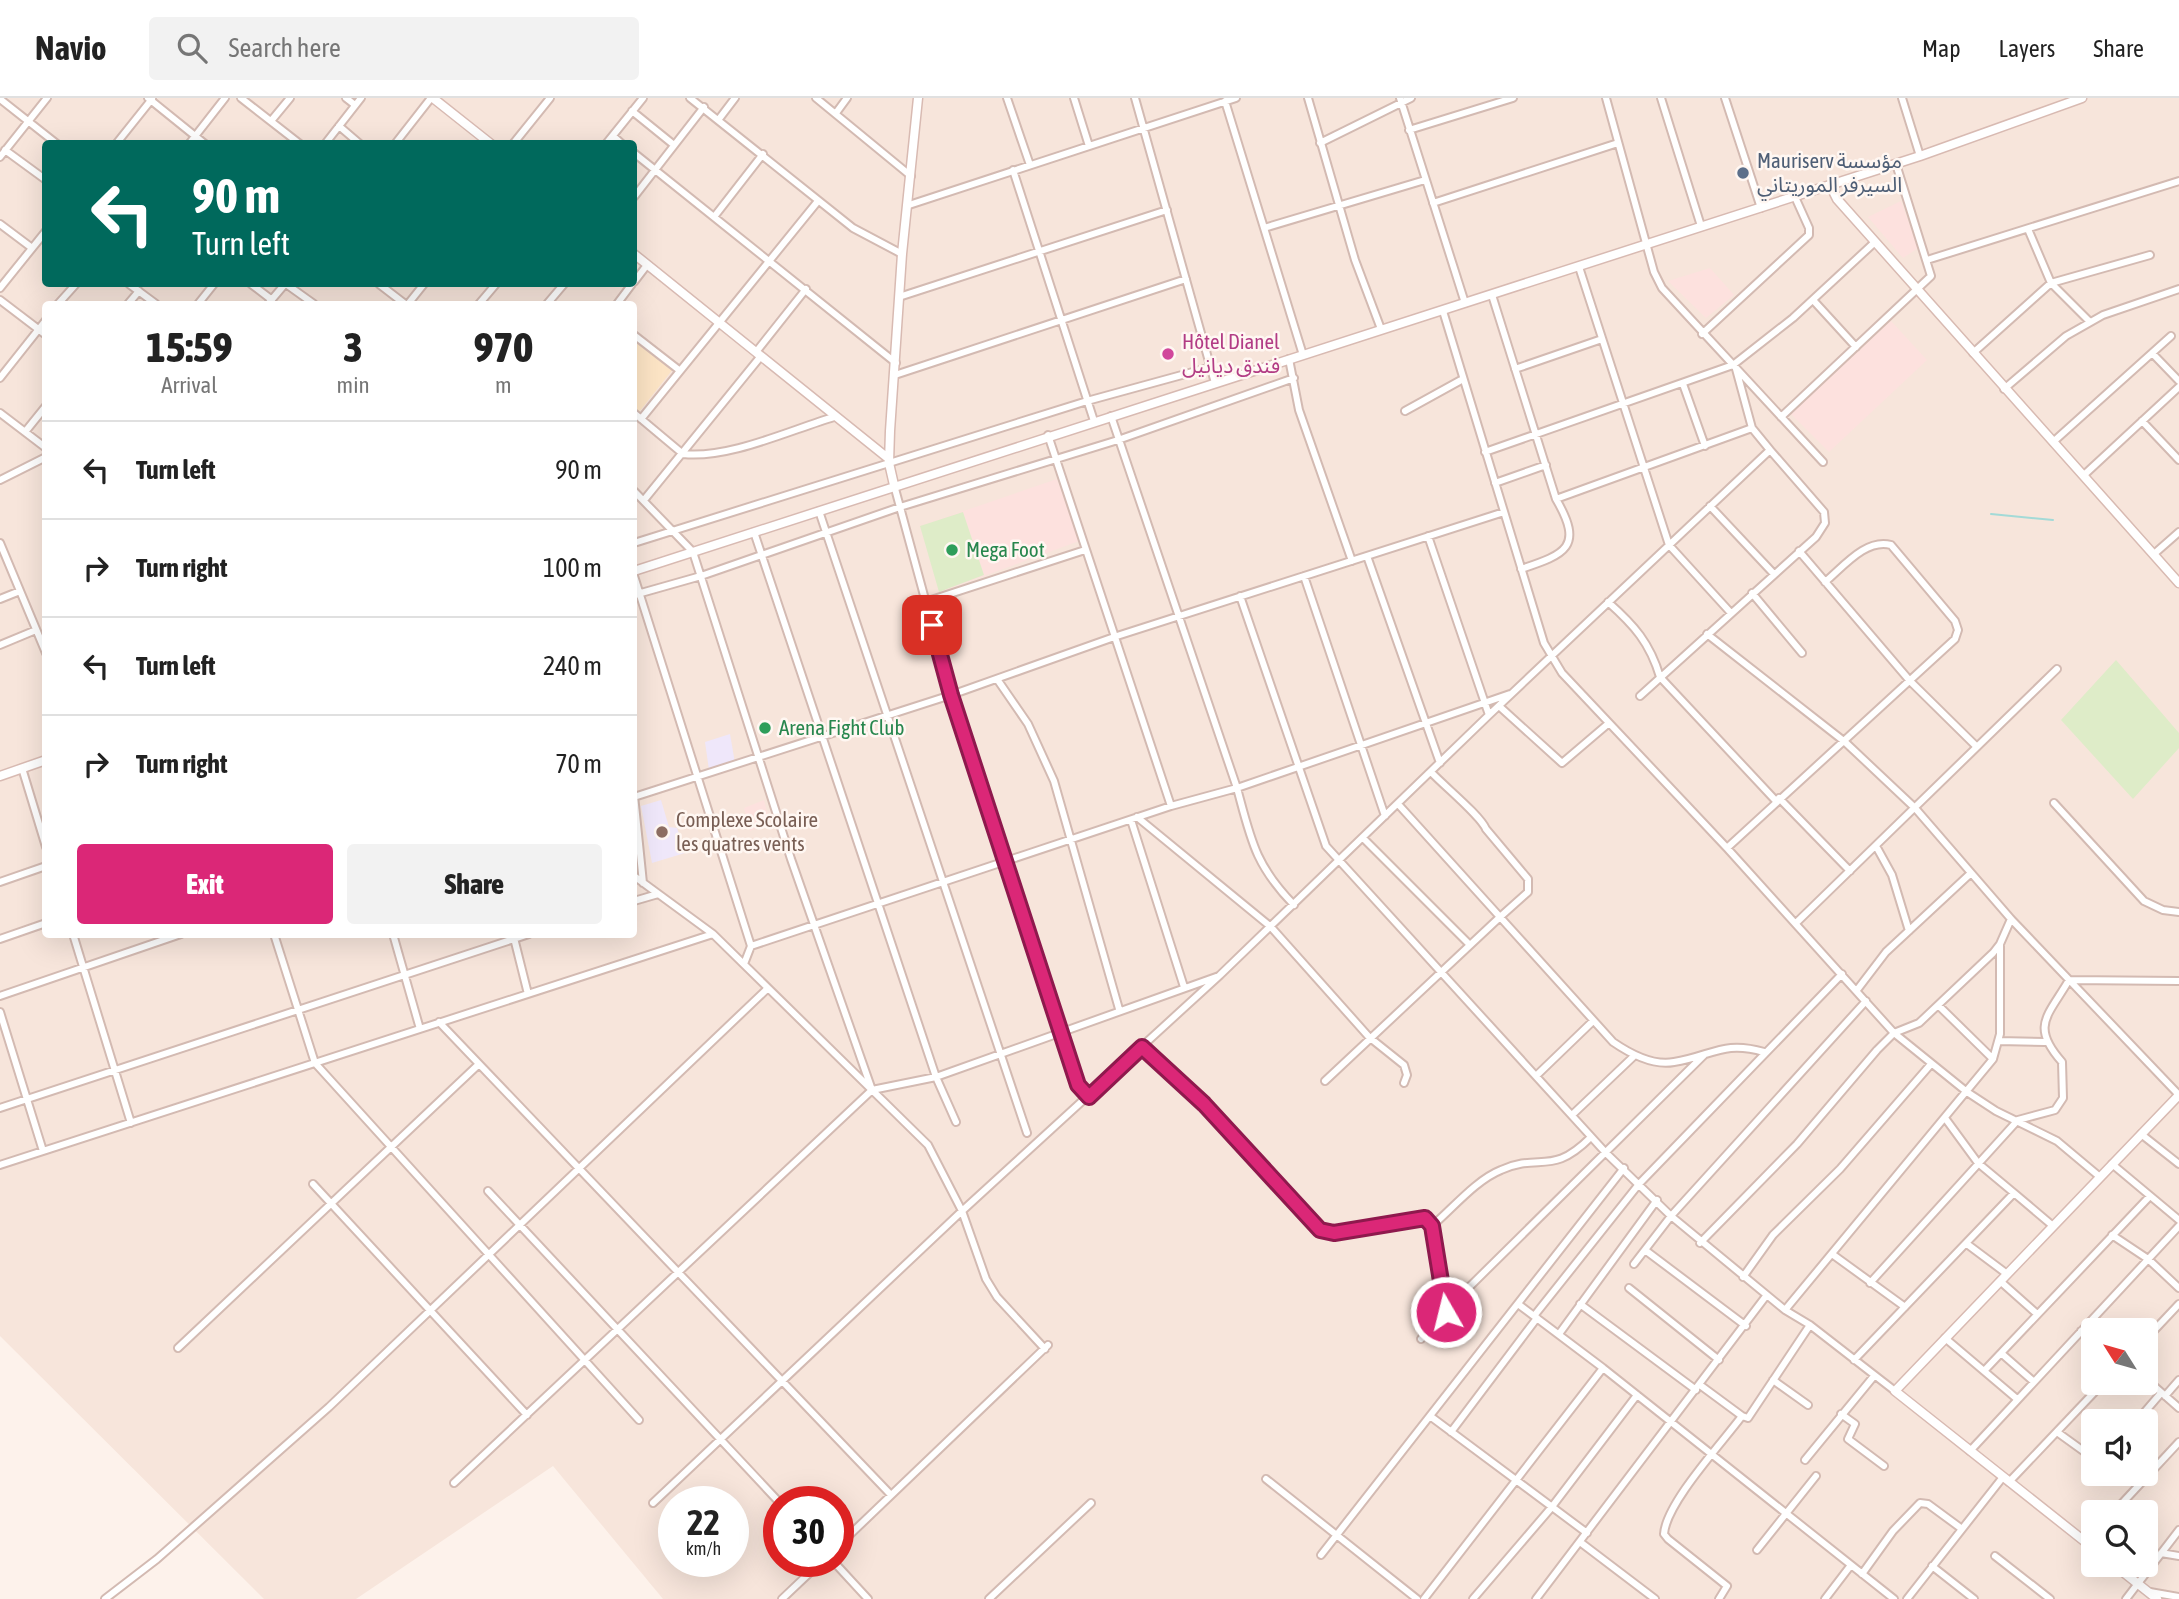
<!DOCTYPE html>
<html lang="en">
<head>
<meta charset="utf-8">
<style>
	body { margin:0; font-family:"Asap Condensed","Noto Sans Arabic",sans-serif; background:#f2f2f2; color:#222; height:100vh; display:flex; flex-direction:column; font-size:26px; white-space:nowrap }
	* { box-sizing:border-box; margin:0 }
	p { font-size:23px; color:#767676 }
	.icon { flex:none; width:38px; height:38px; fill:none; stroke:currentColor; stroke-width:2; stroke-linecap:round; stroke-linejoin:round }
	.map { position:relative; flex:1; overflow:hidden }
	.sheet { position:absolute; left:42px; top:203px; width:595px; height:637px; display:flex; flex-direction:column; background:#fff; border-radius:7px; box-shadow:0 7px 28px #0002 }
	.sheet>* { flex:none }
	.guide { position:absolute; left:42px; top:42px; width:595px; height:147px; border-radius:7px; box-shadow:0 7px 28px #0002; background:#00695c; color:#fff; overflow:hidden }
	.needle { width:46px; rotate:307deg }
	.buttons { position:absolute; left:2081px; top:1220px; display:grid; gap:14px }
	.buttons a { display:grid; place-items:center; width:77px; height:77px; border-radius:7px; background:#fff; box-shadow:0 7px 28px #0002; font-size:35px }
	.speed { position:absolute; left:658px; top:1388px; display:flex; gap:14px; font-size:35px; font-weight:700; text-align:center }
	.speed>* { display:grid; place-content:center; width:91px; height:91px; border-radius:50%; background:#fff; box-shadow:0 7px 28px #0002; line-height:1 }
	.speed small { font-size:18px; font-weight:400 }
	.speed .limit { border:10px solid #d22; background:#fff; color:#111 }
	.pin { position:absolute; display:grid; place-items:center; width:60px; height:60px; color:#fff; margin:-30px; border-radius:14px; box-shadow:0 4px 10px #0006 }
	.me { position:absolute; width:77px; margin:-38px; rotate:352deg; stroke-linejoin:round; filter:drop-shadow(0 0 5px #0008) }
	.turn { display:flex; align-items:center; gap:24px; height:147px; padding:0 35px; font-size:32px }
	.turn .icon { width:91px; height:91px; stroke-width:2.5 }
	.turn b { display:block; font-size:49px; line-height:60px }
	.eta { display:flex; justify-content:space-evenly; align-items:center; height:119px; text-align:center }
	.eta b { font-size:42px; font-weight:800; line-height:49px }
	.button { display:flex; gap:14px; margin-top:auto; padding:14px 35px }
	.button a { flex:1; height:80px; border-radius:7px; background:#db2777; color:#fff; font-size:28px; font-weight:800; line-height:80px; text-align:center }
	.button a+a { background:#f2f2f2; color:#222 }
	ul { padding:0; list-style:none }
	li { display:flex; align-items:center; gap:21px; height:98px; padding:0 35px; border-top:2px solid #e0e0e0 }
	li div { flex:1 }
	li b { display:block; font-size:26px }
	li em { font-style:normal }
	header { display:flex; align-items:center; gap:42px; box-sizing:border-box; height:98px; padding:0 35px; background:#fff; border-bottom:2px solid #e0e0e0 }
	header strong { font-size:33px }
	nav { display:flex; gap:38px; margin-inline-start:auto; font-size:24px }
	.search { width:490px; height:63px; background:#f2f2f2; display:flex; align-items:center; gap:18px; box-sizing:border-box; padding:0 24px; border-radius:7px; color:#767676; font-size:26px }
	.map>svg:first-child { display:block }
	.residential { fill:#f7e5db; fill-rule:evenodd }
	.commercial { fill:#fde1de }
	.education { fill:#efe7fa }
	.green { fill:#deecc8 }
	.sand { fill:#fce4c5 }
	.lines { fill:none; stroke-linecap:round; stroke-linejoin:round }
	.stream { stroke:#a3dad7; stroke-width:2 }
	.street-casing { stroke:#d3bab2; stroke-width:10 }
	.secondary-casing { stroke:#d8bab2; stroke-width:11 }
	.street { stroke:#fff; stroke-width:6 }
	.secondary { stroke:#fff; stroke-width:8 }
	.route-casing { stroke:#8e194d; stroke-width:18 }
	.route { stroke:#db2777; stroke-width:12 }
	.service-dot { fill:#5c6f8a; stroke:#fff7f2; stroke-width:2.5 }
	.hotel-dot { fill:#d1479c; stroke:#fff7f2; stroke-width:2.5 }
	.leisure-dot { fill:#2e9e5b; stroke:#fff7f2; stroke-width:2.5 }
	.education-dot { fill:#8d6e63; stroke:#fff7f2; stroke-width:2.5 }
	.labels { text-anchor:middle; stroke-width:5; stroke-linejoin:round; paint-order:stroke }
	.service-label { font-size:21px; fill:#4e5e75; stroke:#fff7f2; text-anchor:start }
	.hotel-label { font-size:21px; fill:#b23c85; stroke:#fff7f2; text-anchor:start }
	.leisure-label { font-size:21px; fill:#27864d; stroke:#fff7f2; text-anchor:start }
	.education-label { font-size:21px; fill:#785e54; stroke:#fff7f2; text-anchor:start }
</style>
</head>
<body>
<header>
<strong>Navio</strong>
<div class="search"><svg class="icon" aria-label="search" viewBox="0 0 24 24"><circle cx="10" cy="10" r="6"/><path d="M15 15l6 6"/></svg>Search here</div>
<nav><a>Map</a><a>Layers</a><a>Share</a></nav>
</header>
<div class="map">
<svg width="2179" height="1501" viewBox="0 0 2179 1501">
	<rect width="100%" height="100%" fill="#fdf2eb"/>
	<path class="residential" d="M 0,0 L 2179,0 L 2179,1501 L 663,1501 L 553,1368 L 356,1501 L 264,1501 L 0,1238 ZM 46,46 L 634,46 L 634,186 L 46,186 ZM 46,206 L 634,206 L 634,836 L 46,836 ZM 2093,1232 L 2146,1232 L 2146,1284 L 2093,1284 ZM 2093,1323 L 2146,1323 L 2146,1376 L 2093,1376 ZM 674,1404 L 733,1404 L 733,1463 L 674,1463 ZM 779,1404 L 838,1404 L 838,1463 L 779,1463 ZM 2093,1414 L 2146,1414 L 2146,1466 L 2093,1466 Z"/>
	<path class="commercial" d="M 1901,103 L 1918,150 L 1903,160 L 1868,119 Z
		M 1710,170 L 1734,197 L 1706,220 L 1668,183 Z
		M 1891,223 L 1927,262 L 1829,354 L 1791,316 Z
		M 1057,381 L 1079,443 L 943,493 L 920,428 Z
		M 764,702 L 770,725 L 750,733 L 744,710 Z"/>
	<path class="education" d="M 730,636 L 735,665 L 709,672 L 705,644 Z
		M 661,702 L 669,729 L 677,730 L 685,755 L 652,765 L 641,708 Z"/>
	<path class="green" d="M 963,414 L 984,477 L 939,494 L 920,428 Z
		M 2116,562 L 2179,635 L 2179,650 L 2133,701 L 2061,622 Z"/>
	<path class="sand" d="M 634,242 L 673,271 L 639,314 L 634,309 Z"/>
	<g class="lines">
		<path class="stream" d="M 1991,416 L 2053,422"/>
		<defs>
			<path id="street" d="M 148,0 L 205,46
				M 241,0 L 300,46
				M 346,0 L 355,7
				M 690,0 L 853,130 L 902,156
				M 816,0 L 911,78
				M 1007,0 L 1030,67
				M 1074,0 L 1089,48
				M 1135,0 L 1215,285
				M 1308,0 L 1355,162 L 1381,231
				M 1400,0 L 1465,205
				M 1606,0 L 1654,174 L 1662,190 L 1823,364
				M 1661,0 L 1701,128
				M 1725,0 L 1761,110
				M 1902,0 L 1920,58
				M 0,1 L 57,46
				M 1225,3 L 1303,257
				M 632,13 L 674,47
				M 836,15 L 847,0
				M 719,21 L 735,0
				M 271,23 L 290,0
				M 339,28 L 360,46
				M 1409,32 L 1513,0
				M 613,38 L 622,46
				M 1320,45 L 1411,0
				M 116,46 L 152,1
				M 189,46 L 225,0
				M 325,46 L 361,0
				M 395,46 L 431,0
				M 513,46 L 550,0
				M 606,46 L 643,0
				M 5,52 L 46,82
				M 634,55 L 896,265
				M 0,59 L 47,0
				M 1013,72 L 1094,323
				M 634,99 L 704,9
				M 1433,105 L 1618,45
				M 909,107 L 1236,0
				M 714,119 L 763,56
				M 0,126 L 32,150
				M 1264,130 L 1425,82
				M 2028,131 L 2051,185 L 2090,224
				M 1927,162 L 2179,83
				M 1579,169 L 1669,447 L 1730,514
				M 634,184 L 647,167
				M 129,186 L 156,206
				M 251,186 L 272,202
				M 286,186 L 314,206
				M 379,186 L 405,206
				M 0,190 L 46,133
				M 1492,197 L 1556,401 C 1584,449 1566,456 1521,471
				M 902,198 L 1167,112
				M 0,202 L 46,237
				M 1813,202 L 1856,249
				M 58,206 L 76,186
				M 128,206 L 139,193
				M 198,206 L 214,186
				M 268,206 L 285,186
				M 408,206 L 424,186
				M 479,206 L 496,186
				M 547,206 L 564,186
				M 617,206 L 632,186
				M 1443,213 L 1544,545 L 1562,575 L 1727,750 L 1894,935 L 1967,994 L 1996,1013 L 2057,1043 L 2100,1079
				M 1702,236 L 1809,137 L 1809,130 L 1795,99
				M 634,237 L 679,272
				M 756,254 L 806,191
				M 1973,255 L 2051,185 L 2150,157
				M 2152,255 L 2179,283
				M 1289,261 L 1299,312 L 1352,463
				M 1515,271 L 1602,241
				M 895,277 L 1186,181
				M 0,280 L 46,222
				M 1683,286 L 1705,348
				M 2004,291 L 2066,238 L 2103,217 L 2179,191
				M 1405,313 L 1463,281
				M 0,315 L 46,350
				M 634,315 L 683,356 C 729,361 790,332 834,319
				M 1111,318 L 1237,690 C 1251,742 1255,767 1294,807
				M 1781,319 L 1931,178 L 1896,66
				M 641,321 L 818,103
				M 2142,323 L 2179,362
				M 25,334 L 46,308
				M 1048,337 L 1171,708
				M 2053,344 L 2171,238
				M 1485,354 L 1733,267 L 1793,220 L 1875,144
				M 2084,377 L 2179,289
				M 0,382 L 46,359
				M 1495,385 L 1546,367
				M 894,387 L 951,597 L 1117,538 L 1504,414
				M 634,393 L 693,454 L 791,761 L 872,992
				M 1556,401 L 1752,330
				M 644,402 L 761,258
				M 1710,408 L 1773,475
				M 819,413 L 1027,1035
				M 754,434 L 936,979 L 956,1024
				M 1428,438 L 1489,617
				M 0,445 L 46,555
				M 634,445 L 1087,303 L 1211,269
				M 1799,453 L 1910,583 L 1977,649
				M 2154,456 L 2179,434
				M 1367,458 L 1440,665
				M 634,478 L 751,848 L 744,866
				M 1304,478 L 1385,718
				M 1752,495 L 1802,555
				M 634,497 L 701,478 L 900,409 L 1118,342 L 1294,280
				M 1240,498 L 1326,748 L 1606,1055 L 1671,1118 L 1785,1212 L 1810,1227 L 1895,1293
				M 0,501 L 20,493
				M 925,504 L 1085,452
				M 1608,504 C 1634,527 1650,545 1660,579 L 1776,703
				M 1707,536 L 1845,644 L 1915,710 L 2011,821 L 2179,997
				M 0,547 L 36,532
				M 997,581 L 1028,626 L 1054,683 L 1119,911
				M 1640,598 L 1816,439 L 1825,425 L 1824,414 L 1770,352
				M 1499,608 L 1562,665 L 1609,625
				M 22,670 L 46,749
				M 1431,674 C 1444,688 1480,717 1486,731 L 1528,781 L 1528,794 L 1500,819 L 1613,944 C 1629,955 1653,968 1674,964 C 1712,958 1723,942 1764,954
				M 634,697 L 643,785
				M 634,699 L 951,597 L 1075,980 L 1089,999
				M 1779,700 L 1850,773
				M 2054,705 L 2144,803 L 2163,812 L 2179,814
				M 1137,719 L 1271,829 L 1369,939 L 1404,967 L 1407,977 L 1404,985
				M 1131,722 L 1184,889
				M 1363,740 L 1470,847
				M 1876,748 L 1892,777 L 1909,833
				M 1727,750 L 1955,541 L 1958,532 L 1955,523 L 1891,447 C 1866,440 1843,469 1825,484
				M 634,778 L 713,836 L 928,1047 L 962,1113 L 986,1181 L 997,1199 L 1045,1251
				M 0,784 L 46,768
				M 634,803 L 658,796
				M 1796,825 L 2057,571
				M 73,836 L 131,1025
				M 274,836 L 315,965 L 639,1322
				M 393,836 L 420,931
				M 513,836 L 528,896
				M 0,841 L 46,825
				M 751,848 L 1171,708 L 1237,690 L 1510,596
				M 1857,892 L 1886,854 L 1971,775
				M 0,898 L 181,836
				M 1938,907 L 1993,961
				M 0,914 L 43,1053
				M 439,924 L 891,1397
				M 1998,943 L 2045,944
				M 1142,949 L 1204,1005 L 1320,1133 L 1333,1135 L 1425,1120 L 1432,1128 L 1447,1211 L 1421,1241
				M 1537,977 L 1593,923
				M 1325,983 L 1500,819 L 1398,706
				M 0,1010 L 529,836
				M 1572,1017 L 1634,958
				M 1945,1020 L 1978,1065 L 2014,1095
				M 2141,1036 L 2179,1066
				M 2112,1066 L 2179,1122
				M 0,1067 L 713,836
				M 313,1086 L 527,1317
				M 488,1093 L 779,1404
				M 1432,1128 C 1453,1110 1476,1082 1501,1072 C 1541,1054 1551,1079 1591,1039
				M 2112,1137 L 2148,1161 L 2179,1190
				M 1700,1145 L 1797,1046 L 1877,952 L 1894,935 L 1919,925 L 1993,855 L 2000,846 L 2011,821
				M 1967,1146 L 2007,1176
				M 1645,1152 L 1746,1228
				M 1832,1156 L 1905,1209
				M 1634,1166 L 1671,1118 L 1866,903
				M 1743,1179 L 1773,1137 L 1840,1071 L 1931,966
				M 2000,1183 L 2036,1215
				M 1870,1185 L 2018,1022 L 2055,1012 L 2063,1000 L 2062,964 C 2030,928 2048,918 2069,882 L 2179,883
				M 1629,1190 L 1719,1262
				M 1518,1206 L 1603,1270 L 1894,1501
				M 1580,1206 L 1696,1292
				M 1447,1211 L 1704,957
				M 1785,1212 L 1993,961 L 2000,936 L 2000,846
				M 1534,1218 L 1639,1086 L 1842,876
				M 2081,1233 L 2093,1244
				M 1559,1236 L 1657,1102
				M 1945,1240 L 2017,1301
				M 2146,1241 L 2179,1206
				M 178,1250 L 479,966
				M 1854,1262 L 2014,1095 L 2053,1128
				M 1984,1273 L 2001,1255
				M 2146,1281 L 2179,1310
				M 1773,1282 L 1808,1307
				M 2033,1283 L 2001,1255 L 2150,1098
				M 1700,1287 L 1742,1318
				M 2165,1298 L 2179,1282
				M 1841,1316 L 1855,1326 L 1848,1341 L 1884,1368
				M 1430,1318 L 1587,1435
				M 2137,1323 L 2161,1295
				M 1451,1334 L 1537,1220
				M 2057,1334 L 2093,1360
				M 1970,1353 L 2179,1128
				M 1805,1362 L 1874,1278
				M 1266,1381 L 1417,1501
				M 2009,1384 L 2104,1284
				M 454,1385 L 872,992 L 936,979 L 1219,878
				M 653,1405 L 962,1113 L 1220,877 L 1489,617 L 1770,352 L 1752,330 L 1736,271
				M 2114,1414 L 2179,1344
				M 1580,1444 L 1655,1501
				M 2086,1445 L 2093,1437
				M 838,1448 L 1048,1247
				M 1757,1452 L 1816,1378
				M 2161,1455 L 2179,1458
				M 1321,1457 L 1624,1070
				M 1995,1458 L 2050,1501
				M 833,1463 L 868,1501
				M 1932,1468 L 1974,1501
				M 1862,1476 L 1893,1433 L 1920,1405 L 1928,1406 L 1962,1431
				M 2150,1494 L 2179,1499
				M 105,1501 L 157,1461 L 329,1309 L 767,891
				M 782,1501 L 822,1463
				M 989,1501 L 1091,1405
				M 1424,1501 L 1603,1270
				M 1473,1501 L 1551,1410 L 1637,1297
				M 1536,1501 L 1766,1198
				M 1719,1501 L 1727,1488 L 1668,1441 L 1664,1436 C 1666,1405 1722,1345 1742,1318 L 1748,1320 L 1810,1227
				M 1825,1501 L 1851,1467
				M 1907,1501 L 2003,1379
				M 2126,1501 L 2179,1432"/>
			<path id="secondary" d="M 433,0 L 491,46
				M 1830,87 L 1837,101 L 2179,485
				M 634,156 L 889,361
				M 894,387 L 889,365 L 890,333 L 902,156 L 918,0
				M 634,473 L 1920,58 L 2082,0
				M 0,678 L 46,662
				M 2093,1450 L 1895,1293 L 2179,997
				M 2113,1466 L 2157,1501"/>
		</defs>
		<use href="#street" class="street-casing"/>
		<use href="#secondary" class="secondary-casing"/>
		<use href="#street" class="street"/>
		<use href="#secondary" class="secondary"/>
	</g>
	<g class="lines">
		<defs>
			<path id="route" d="M 932,527 L 951,597 L 1078,987 L 1089,999 L 1142,949 L 1204,1006 L 1320,1132 L 1334,1135 L 1425,1120 L 1432,1128 L 1446,1214"/>
		</defs>
		<use href="#route" class="route-casing"/>
		<use href="#route" class="route"/>
	</g>
	<circle class="service-dot" cx="1743" cy="75" r="7"/>
	<circle class="hotel-dot" cx="1168" cy="256" r="7"/>
	<g class="leisure-dot">
		<circle cx="952" cy="452" r="7"/>
		<circle cx="765" cy="630" r="7"/>
	</g>
	<circle class="education-dot" cx="662" cy="734" r="7"/>
	<g class="labels">
		<g class="service-label">
			<text x="1757" y="70">Mauriserv مؤسسة<tspan x="1757" dy="24">السيرفر الموريتاني</tspan></text>
		</g>
		<g class="hotel-label">
			<text x="1182" y="251">Hôtel Dianel<tspan x="1182" dy="24">فندق ديانيل</tspan></text>
		</g>
		<g class="leisure-label">
			<text x="966" y="459">Mega Foot</text>
			<text x="779" y="637">Arena Fight Club</text>
		</g>
		<g class="education-label">
			<text x="676" y="729">Complexe Scolaire<tspan x="676" dy="24">les quatres vents</tspan></text>
		</g>
	</g>
</svg>
<div class="buttons">
<a><svg class="needle" viewBox="-14 -14 28 28"><path d="M0-13l5 13h-10z" fill="#e53935"/><path d="M0 13l5-13h-10z" fill="#767676"/></svg></a>
<a><svg class="icon" aria-label="sound" viewBox="0 0 24 24"><path d="M4 9h4l5-4v14l-5-4H4zM17 9q2 3 0 6"/></svg></a>
<a><svg class="icon" aria-label="search" viewBox="0 0 24 24"><circle cx="10" cy="10" r="6"/><path d="M15 15l6 6"/></svg></a>
</div>
<div class="speed"><div>22<small>km/h</small></div><div class="limit">30</div></div>
<div class="pin" style="left:932px;top:527px;background:#d93025"><svg class="icon" aria-label="arrive" viewBox="0 0 24 24"><path d="M6 21V4h12l-3 4 3 4H6"/></svg></div>
<svg class="me" style="left:1446px;top:1214px" viewBox="-20 -20 40 40"><circle r="17" fill="#db2777" stroke="#fff" stroke-width="3"/><path d="M0-11L8 9 0 5-8 9z" fill="#fff"/></svg>
<div class="guide">
<div class="turn"><svg class="icon" aria-label="left" viewBox="0 0 24 24"><path d="M17 20v-9H6M10 6l-5 5 5 5"/></svg><div><b>90 m</b>Turn left</div></div>
</div>
<section class="sheet">
<div class="eta">
<div><b>15:59</b><p>Arrival</p></div>
<div><b>3</b><p>min</p></div>
<div><b>970</b><p>m</p></div>
</div>
<ul>
<li><svg class="icon" aria-label="left" viewBox="0 0 24 24"><path d="M17 20v-9H6M10 6l-5 5 5 5"/></svg><div><b>Turn left</b></div><em>90 m</em></li>
<li><svg class="icon" aria-label="right" viewBox="0 0 24 24"><path d="M7 20v-9h11M14 6l5 5-5 5"/></svg><div><b>Turn right</b></div><em>100 m</em></li>
<li><svg class="icon" aria-label="left" viewBox="0 0 24 24"><path d="M17 20v-9H6M10 6l-5 5 5 5"/></svg><div><b>Turn left</b></div><em>240 m</em></li>
<li><svg class="icon" aria-label="right" viewBox="0 0 24 24"><path d="M7 20v-9h11M14 6l5 5-5 5"/></svg><div><b>Turn right</b></div><em>70 m</em></li>
</ul>
<div class="button"><a>Exit</a><a>Share</a></div>
</section>
</div>
</body>
</html>
